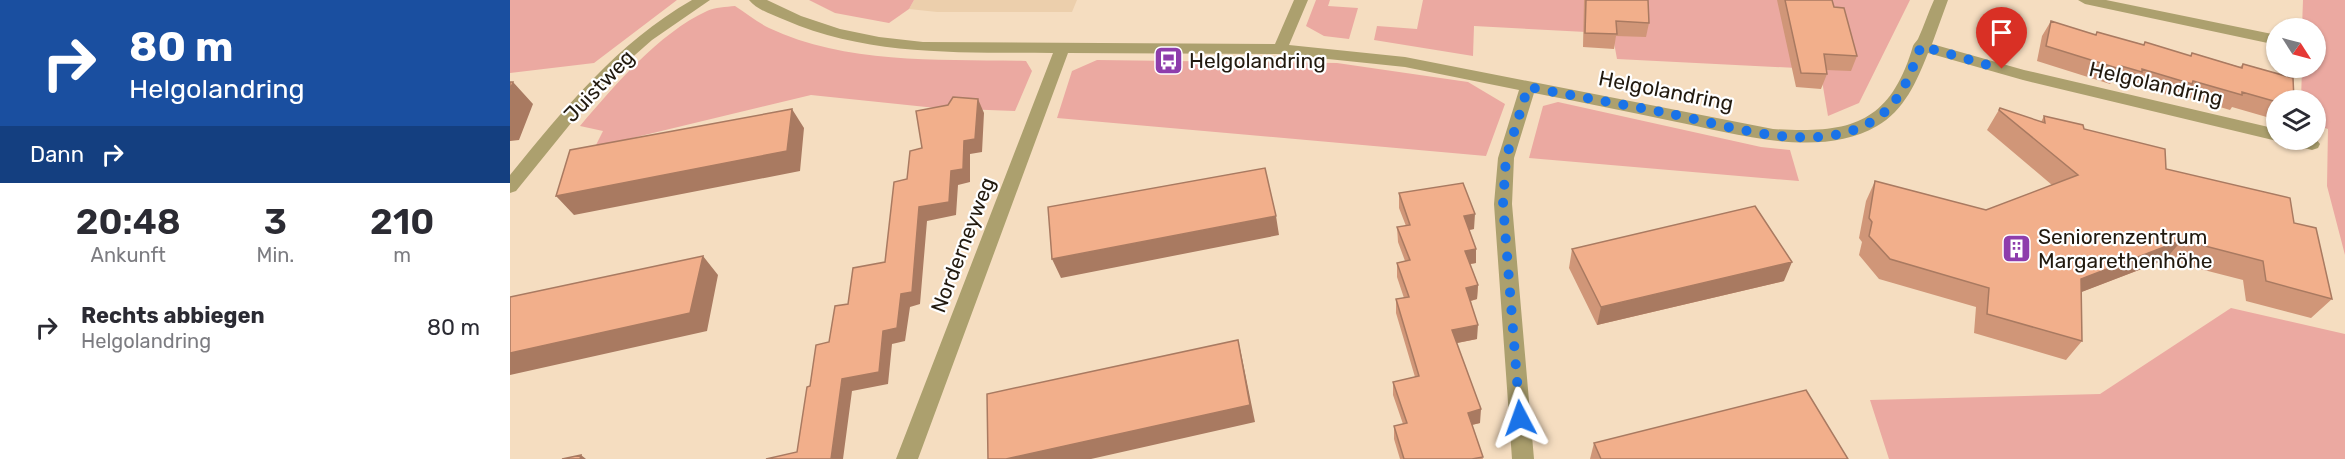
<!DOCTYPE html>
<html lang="de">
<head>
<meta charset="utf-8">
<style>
	body { margin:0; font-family:Rubik,sans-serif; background:#f7f7f7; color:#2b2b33; height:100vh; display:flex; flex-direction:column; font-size:22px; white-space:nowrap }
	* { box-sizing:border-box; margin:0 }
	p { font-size:20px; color:#7c7c81 }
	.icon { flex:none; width:33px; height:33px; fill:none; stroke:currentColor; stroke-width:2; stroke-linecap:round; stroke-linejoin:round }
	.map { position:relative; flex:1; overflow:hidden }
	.panel { display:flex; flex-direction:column; background:#fff; width:510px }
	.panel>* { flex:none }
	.top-card { background:#1a4fa0; color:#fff; overflow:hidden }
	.needle { width:39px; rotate:126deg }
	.fabs { position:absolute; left:1756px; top:18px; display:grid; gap:12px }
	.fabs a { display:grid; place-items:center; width:60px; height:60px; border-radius:50%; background:#fff; box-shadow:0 2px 4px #0004; font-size:30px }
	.pin { position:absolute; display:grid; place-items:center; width:51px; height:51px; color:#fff; margin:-62px -26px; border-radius:50% 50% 50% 0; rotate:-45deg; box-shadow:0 0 6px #0007 }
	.pin .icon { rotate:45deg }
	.me { position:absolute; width:66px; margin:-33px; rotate:356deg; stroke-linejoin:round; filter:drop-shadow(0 0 4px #0008) }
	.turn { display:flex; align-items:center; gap:21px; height:126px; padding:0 30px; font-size:27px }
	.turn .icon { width:78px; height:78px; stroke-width:2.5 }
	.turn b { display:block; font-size:42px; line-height:51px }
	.then { display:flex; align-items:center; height:57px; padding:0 30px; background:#0003; gap:12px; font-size:22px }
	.eta { display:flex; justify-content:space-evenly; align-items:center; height:102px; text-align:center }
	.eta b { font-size:36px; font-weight:600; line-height:42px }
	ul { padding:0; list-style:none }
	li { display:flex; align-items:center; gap:18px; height:84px; padding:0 30px }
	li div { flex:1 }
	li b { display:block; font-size:22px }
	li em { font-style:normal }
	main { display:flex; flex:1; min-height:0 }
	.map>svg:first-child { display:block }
	.built { fill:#eccfac }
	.green { fill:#eba9a1 }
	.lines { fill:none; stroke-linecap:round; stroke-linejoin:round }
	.minor { fill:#aca06e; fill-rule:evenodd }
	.wall { fill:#d09678 }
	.shaded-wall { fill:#a97a61 }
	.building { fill:#f2af8b; stroke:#a97a61; stroke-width:1.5 }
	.route { stroke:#1a73e8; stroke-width:10; stroke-dasharray:0 18 }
	.labels { text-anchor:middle; stroke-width:4.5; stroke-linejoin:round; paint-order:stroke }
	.poi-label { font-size:21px; fill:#221a0f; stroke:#fff; text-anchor:start }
	.street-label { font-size:21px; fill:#221a0f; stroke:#fff }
</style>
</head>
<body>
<main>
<section class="panel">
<div class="top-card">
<div class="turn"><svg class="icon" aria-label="right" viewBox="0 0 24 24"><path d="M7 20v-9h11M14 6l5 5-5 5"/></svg><div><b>80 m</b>Helgolandring</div></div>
<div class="then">Dann<svg class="icon" aria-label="right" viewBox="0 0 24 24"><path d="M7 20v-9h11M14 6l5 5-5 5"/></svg></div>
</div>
<div class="eta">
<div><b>20:48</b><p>Ankunft</p></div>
<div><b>3</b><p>Min.</p></div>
<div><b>210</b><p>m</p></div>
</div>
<ul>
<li><svg class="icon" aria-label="right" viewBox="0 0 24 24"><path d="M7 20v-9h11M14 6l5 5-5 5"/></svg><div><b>Rechts abbiegen</b><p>Helgolandring</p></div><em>80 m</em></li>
</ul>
</section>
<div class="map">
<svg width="1835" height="459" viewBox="0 0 1835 459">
	<rect width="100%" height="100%" fill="#f5ddc0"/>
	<path class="built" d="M 404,0 L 567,0 L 562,12 L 427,12 L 399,9 Z"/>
	<path class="green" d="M 0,0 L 167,0 L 84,63 L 0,73 Z
		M 299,0 L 404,0 L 399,9 L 379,23 L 325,13 Z
		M 806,0 L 820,0 L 818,6 L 848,8 L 839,39 L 814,36 L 796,26 Z
		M 913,0 L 1400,0 L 1349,103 L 1318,116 L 1311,75 L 1287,68 L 1107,59 L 1103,37 L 1076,32 L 964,26 L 963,56 L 864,40 L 867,26 L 907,29 Z
		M 1793,0 L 1835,0 L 1835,255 L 1817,186 L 1818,129 L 1806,125 L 1806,100 L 1791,100 L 1792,68 L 1806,68 L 1806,28 L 1792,28 Z
		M 225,6 C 236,13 247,22 259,28 C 338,65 431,59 516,61 L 522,71 L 505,111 L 426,108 L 301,95 L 85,147 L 93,131 L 70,126 C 104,86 149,33 197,11 C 205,7 216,7 225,6 Z
		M 587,60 L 827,63 L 958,82 L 995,104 L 976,156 L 547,118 L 562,71 Z
		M 1048,102 L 1251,147 L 1280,150 L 1289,181 L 1019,158 L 1033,106 Z
		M 1721,308 L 1835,334 L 1835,459 L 1379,459 L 1360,400 L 1590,394 Z"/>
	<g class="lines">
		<path class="minor" d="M 182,0 L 200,0 L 142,40 L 117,62 L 70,112 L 6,191 L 0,193 L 0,175 C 54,109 107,43 182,0 Z
			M 239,0 L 257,0 L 291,16 L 330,29 L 369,37 L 413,42 L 765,44 L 784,0 L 798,0 L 779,45 L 895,57 L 1263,129 C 1340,134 1380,124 1403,46 C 1404,43 1407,41 1408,39 C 1414,26 1418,13 1424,0 L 1438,0 L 1422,44 L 1514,70 L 1767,129 L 1767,140 L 1771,140 L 1767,141 L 1513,80 L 1418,53 C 1407,81 1394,111 1367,126 C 1309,160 1224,133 1162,121 C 1116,111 1070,102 1024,93 L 1004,158 L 1002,204 L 1024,459 L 1002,459 L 984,204 L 988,158 L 1009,90 L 895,67 L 770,54 L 558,53 L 408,459 L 386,459 L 543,53 C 452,52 360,57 275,20 C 263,15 247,10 239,0 Z
			M 1568,0 L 1596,0 L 1767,35 L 1767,45 L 1575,4 Z
			M 1806,139 L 1810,144 L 1808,148 L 1802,150 L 1778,144 L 1776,140 Z"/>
	</g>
	<path class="wall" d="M 1074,0 L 1138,0 L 1139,23 L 1136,37 L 1106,36 L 1104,49 L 1073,47 Z
		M 1267,0 L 1322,0 L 1324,7 L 1347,56 L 1341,71 L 1316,70 L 1317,74 L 1311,89 L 1286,87 Z
		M 1541,21 L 1585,35 L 1587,32 L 1633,45 L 1635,42 L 1680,56 L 1682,53 L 1730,67 L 1733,64 L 1767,100 L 1767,120 L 1722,107 L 1720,110 L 1673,96 L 1671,99 L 1623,84 L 1621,87 L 1602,81 L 1600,84 L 1527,61 L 1532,36 Z
		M 1490,108 L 1531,122 L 1534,116 L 1574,129 L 1656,169 L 1784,223 L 1822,299 L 1801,318 L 1736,301 L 1733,280 L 1655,260 L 1571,292 L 1572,341 L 1556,360 L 1464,333 L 1466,307 L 1369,279 L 1349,255 L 1352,242 L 1349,238 L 1356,201 L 1365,181 L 1476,210 L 1542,185 L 1477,130 Z
		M 889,193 L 964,229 L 959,230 L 966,263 L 960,264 L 968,285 L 967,299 L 961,301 L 967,339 L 947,343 L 970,423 L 962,425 L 973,459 L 890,459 L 884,439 L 884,426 L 893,424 L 883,395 L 883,382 L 905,377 L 886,313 L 886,299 L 894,298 L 887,277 L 887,263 L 895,261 L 888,242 L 887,227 L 896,226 L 889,208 Z
		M 1062,249 L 1274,281 L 1087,325 L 1059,268 Z
		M 1084,443 L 1338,459 L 1080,459 Z"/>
	<path class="shaded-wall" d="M 3,82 L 23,104 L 9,140 L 0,141 L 0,90 Z
		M 468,99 L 474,113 L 472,152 L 460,154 L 460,182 L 448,185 L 446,215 L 417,221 L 410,304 L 400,307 L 395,341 L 382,344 L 378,384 L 342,391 L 333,459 L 321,459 L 332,379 L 373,331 L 391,294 L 409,207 L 441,171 L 454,141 Z
		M 282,109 L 294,128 L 290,171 L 64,215 L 46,196 Z
		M 965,214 L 964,229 L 953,231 L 954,216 Z
		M 766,216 L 769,235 L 551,278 L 542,259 Z
		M 1672,240 L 1655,260 L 1556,298 L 1571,279 Z
		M 966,249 L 966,263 L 954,265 L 955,251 Z
		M 193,256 L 208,275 L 197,331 L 0,375 L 0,353 Z
		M 1282,262 L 1274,281 L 1087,325 L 1091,307 Z
		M 968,285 L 967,299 L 956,302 L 956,288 Z
		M 968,325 L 967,339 L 942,344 L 942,330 Z
		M 728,340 L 732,358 L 745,422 L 581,459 L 496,459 Z
		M 971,409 L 970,423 L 957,426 L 958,413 Z
		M 71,455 L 76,459 L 70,459 Z"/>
	<path class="building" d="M 1076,0 L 1138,0 L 1139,23 L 1106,21 L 1107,34 L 1075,33 Z
		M 1275,0 L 1322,0 L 1324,7 L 1334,8 L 1347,56 L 1314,54 L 1317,74 L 1291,73 Z
		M 1541,21 L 1586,35 L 1587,32 L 1634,45 L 1635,42 L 1681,56 L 1682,53 L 1732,68 L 1733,64 L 1783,78 L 1784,100 L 1767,100 L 1767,102 L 1732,92 L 1732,95 L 1683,81 L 1682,84 L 1632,69 L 1632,72 L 1611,66 L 1610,69 L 1536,46 Z
		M 0,82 L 3,82 L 0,90 Z
		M 443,97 L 468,99 L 465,139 L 454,141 L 453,169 L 441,171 L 439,202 L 409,207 L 402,292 L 391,294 L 387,328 L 373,331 L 369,372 L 332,379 L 321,459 L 256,459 L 287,452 L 297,387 L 300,386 L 306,345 L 319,342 L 325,306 L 338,304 L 343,268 L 375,262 L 384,182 L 397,179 L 400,151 L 412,148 L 406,111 L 438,105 Z
		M 1490,108 L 1535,123 L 1534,116 L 1573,125 L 1574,129 L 1655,149 L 1656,169 L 1780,198 L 1784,223 L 1806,228 L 1822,299 L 1756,281 L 1753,261 L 1672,240 L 1571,279 L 1572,341 L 1477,314 L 1479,288 L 1380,259 L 1359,236 L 1362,222 L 1359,218 L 1365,181 L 1476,210 L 1568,175 L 1489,110 Z
		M 282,109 L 277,151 L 46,196 L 60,150 Z
		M 755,168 L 766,216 L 542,259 L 538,207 Z
		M 953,183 L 965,214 L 954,216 L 966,249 L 955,251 L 968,285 L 956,288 L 968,325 L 942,330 L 971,409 L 958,413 L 973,457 L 962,459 L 894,459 L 884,426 L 897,423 L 883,382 L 909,376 L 886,299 L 899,297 L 887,263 L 900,260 L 887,227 L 900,225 L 889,193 Z
		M 1245,206 L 1282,262 L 1091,307 L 1062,249 Z
		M 193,256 L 180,313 L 0,353 L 0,297 Z
		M 728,340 L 740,405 L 496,459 L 478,459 L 477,394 Z
		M 1296,390 L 1338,459 L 1091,459 L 1084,443 Z
		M 71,455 L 70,459 L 52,459 Z"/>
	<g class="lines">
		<path class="route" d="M 1010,418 L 993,204 L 996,158 L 1018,87 C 1065,96 1111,104 1157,113 C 1221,126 1313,159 1370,116 C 1393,98 1401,72 1411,46 L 1492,69"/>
	</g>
	<defs>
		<symbol id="bus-square" viewBox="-11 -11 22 22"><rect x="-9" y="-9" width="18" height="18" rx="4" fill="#8e3dac" stroke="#fff"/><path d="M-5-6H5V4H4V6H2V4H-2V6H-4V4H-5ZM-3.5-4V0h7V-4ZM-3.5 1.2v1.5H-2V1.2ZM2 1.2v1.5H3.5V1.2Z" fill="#fff"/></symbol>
		<symbol id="building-square" viewBox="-11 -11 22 22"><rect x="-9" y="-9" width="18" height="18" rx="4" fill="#8e3dac" stroke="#fff"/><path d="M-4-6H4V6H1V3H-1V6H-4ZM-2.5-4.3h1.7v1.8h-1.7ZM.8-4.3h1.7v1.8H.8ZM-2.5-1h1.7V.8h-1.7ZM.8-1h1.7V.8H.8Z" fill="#fff"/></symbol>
	</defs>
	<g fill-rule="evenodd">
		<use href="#bus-square" x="642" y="44" width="33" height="33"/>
		<use href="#building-square" x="1490" y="232" width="33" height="33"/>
	</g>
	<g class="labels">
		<g class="poi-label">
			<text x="679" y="68">Helgolandring</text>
			<text x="1528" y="244">Seniorenzentrum<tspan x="1528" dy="24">Margarethenhöhe</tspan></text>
		</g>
		<g class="street-label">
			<text transform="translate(1646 84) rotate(13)" y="7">Helgolandring</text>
			<text transform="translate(89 86) rotate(-46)" y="7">Juistweg</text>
			<text transform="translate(1156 91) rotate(11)" y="7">Helgolandring</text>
			<text transform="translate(453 245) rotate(-69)" y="7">Norderneyweg</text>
		</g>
	</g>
</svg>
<div class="fabs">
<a><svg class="needle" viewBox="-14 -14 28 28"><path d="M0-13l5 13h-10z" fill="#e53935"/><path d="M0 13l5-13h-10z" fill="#7c7c81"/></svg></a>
<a><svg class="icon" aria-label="layers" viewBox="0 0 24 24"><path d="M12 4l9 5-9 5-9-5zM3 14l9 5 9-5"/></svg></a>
</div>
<div class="pin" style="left:1492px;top:69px;background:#d93025"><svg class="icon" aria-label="arrive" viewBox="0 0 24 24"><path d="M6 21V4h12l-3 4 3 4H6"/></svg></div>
<svg class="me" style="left:1010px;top:418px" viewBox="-20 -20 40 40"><path d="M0-17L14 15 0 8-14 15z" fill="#1a73e8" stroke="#fff" stroke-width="4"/></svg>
</div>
</main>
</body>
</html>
